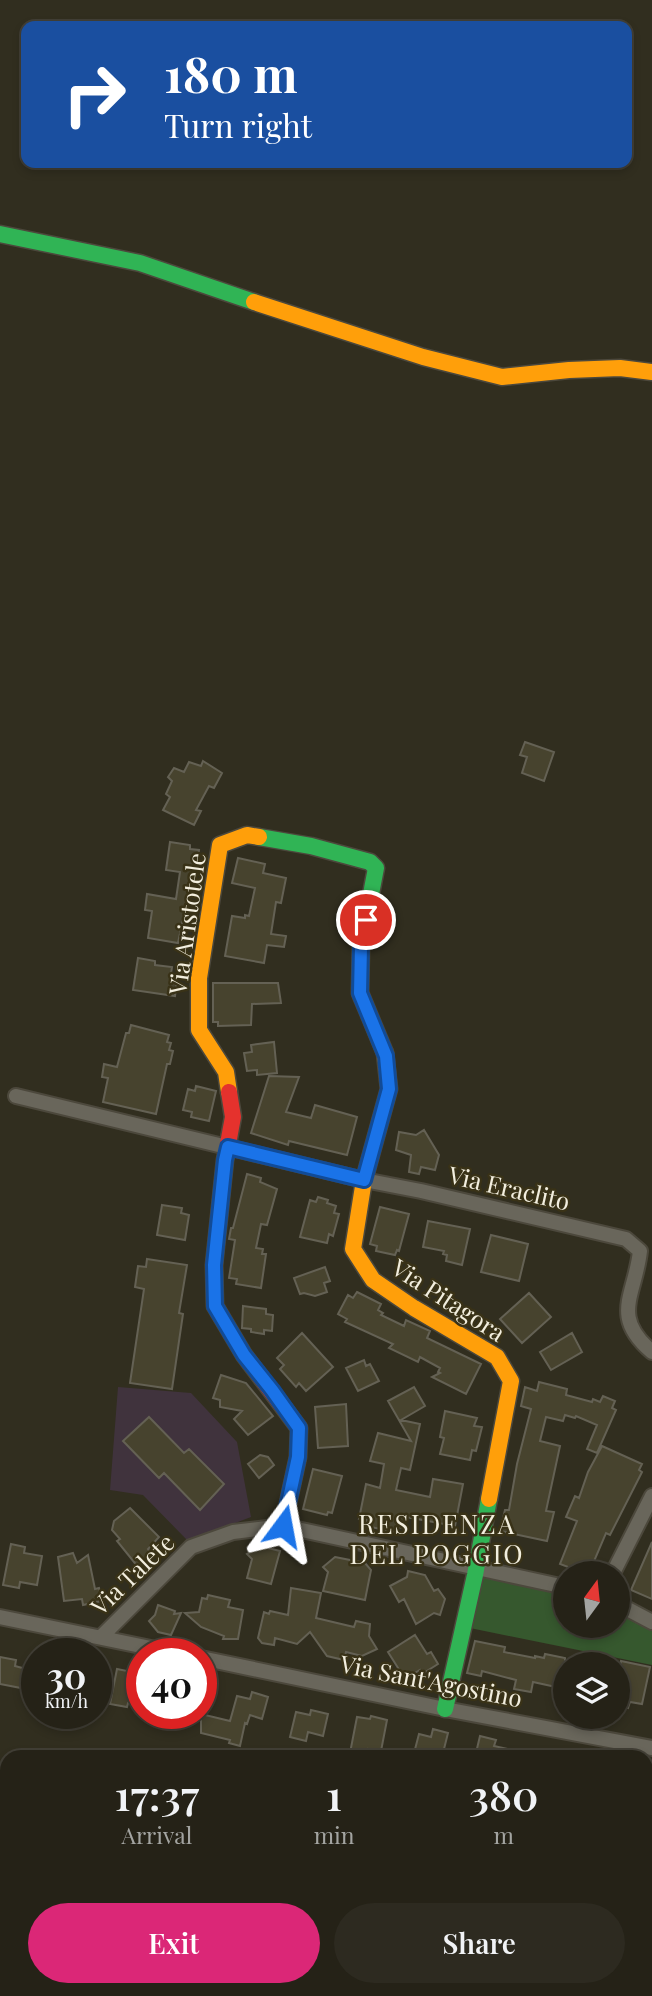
<!DOCTYPE html>
<html lang="en">
<head>
<meta charset="utf-8">
<style>
	body { margin:0; font-family:"Playfair Display",serif; background:#2d2a20; color:#f1f3f6; height:100vh; display:flex; flex-direction:column; font-size:26px; white-space:nowrap }
	* { box-sizing:border-box; margin:0 }
	p { font-size:23px; color:#a3a4a1 }
	.icon { flex:none; width:38px; height:38px; fill:none; stroke:currentColor; stroke-width:2; stroke-linecap:round; stroke-linejoin:round }
	.map { position:relative; flex:1; overflow:hidden }
	.sheet { position:absolute; left:0px; top:1750px; width:653px; height:247px; display:flex; flex-direction:column; background:#252217; border-radius:21px 21px 0 0; box-shadow:0 4px 10px #0003,0 0 0 2px #423f36 }
	.sheet>* { flex:none }
	.top-card { position:absolute; left:21px; top:21px; width:611px; height:147px; border-radius:14px; box-shadow:0 4px 10px #0003,0 0 0 2px #423f36; background:#1a4fa0; color:#fff; overflow:hidden }
	.needle { width:46px; rotate:15deg }
	.buttons { position:absolute; left:553px; top:1561px; display:grid; gap:14px }
	.buttons a { display:grid; place-items:center; width:77px; height:77px; border-radius:50%; background:#252217; box-shadow:0 4px 10px #0003,0 0 0 2px #423f36; font-size:35px }
	.speed { position:absolute; left:21px; top:1638px; display:flex; gap:14px; font-size:35px; font-weight:700; text-align:center }
	.speed>* { display:grid; place-content:center; width:91px; height:91px; border-radius:50%; background:#252217; box-shadow:0 4px 10px #0003,0 0 0 2px #423f36; line-height:1 }
	.speed small { font-size:18px; font-weight:400 }
	.speed .limit { border:10px solid #d22; background:#fff; color:#111 }
	.pin { position:absolute; display:grid; place-items:center; width:60px; height:60px; color:#fff; margin:-30px; border:4px solid #fff; border-radius:50%; box-shadow:0 2px 7px #0007 }
	.me { position:absolute; width:77px; margin:-38px; rotate:13deg; stroke-linejoin:round; filter:drop-shadow(0 0 5px #0008) }
	.turn { display:flex; align-items:center; gap:24px; height:147px; padding:0 28px; font-size:32px }
	.turn .icon { width:91px; height:91px; stroke-width:2.5 }
	.turn b { display:block; font-size:49px; line-height:60px }
	.eta { display:flex; justify-content:space-evenly; align-items:center; height:119px; text-align:center }
	.eta b { font-size:42px; font-weight:600; line-height:49px }
	.primary-button { display:flex; gap:14px; margin-top:auto; padding:14px 28px }
	.primary-button a { flex:1; height:80px; border-radius:42px; background:#db2777; color:#fff; font-size:28px; font-weight:600; line-height:80px; text-align:center }
	.primary-button a+a { background:#2d2a20; color:#f1f3f6 }
	.map>svg:first-child { display:block }
	.education { fill:#40333d }
	.green { fill:#36582e }
	.building { fill:#47432e; stroke:#646154; stroke-width:2 }
	.lines { fill:none; stroke-linecap:round; stroke-linejoin:round }
	.street-casing { stroke:#4c483c; stroke-width:18 }
	.fast-casing { stroke:#4c483c; stroke-width:19 }
	.slow-casing { stroke:#4c483c; stroke-width:19 }
	.jam-casing { stroke:#4c483c; stroke-width:19 }
	.street { stroke:#69665b; stroke-width:14 }
	.fast { stroke:#30b455; stroke-width:16 }
	.slow { stroke:#ff9f0a; stroke-width:16 }
	.jam { stroke:#e5322d; stroke-width:16 }
	.route-casing { stroke:#114b97; stroke-width:18 }
	.route { stroke:#1a73e8; stroke-width:12 }
	.labels { text-anchor:middle; stroke-width:5; stroke-linejoin:round; paint-order:stroke }
	.street-label { font-size:24px; fill:#f2eede; stroke:#393217 }
	.neighbourhood-label { font-size:26px; letter-spacing:2px; fill:#f2eede; stroke:#393217 }
</style>
</head>
<body>
<div class="map">
<svg width="652" height="1996" viewBox="0 0 652 1996">
	<rect width="100%" height="100%" fill="#312e1f"/>
	<path class="education" d="M 118,1387 L 191,1393 L 237,1442 L 251,1517 L 188,1541 L 143,1495 L 110,1490 Z"/>
	<path class="green" d="M 480,1571 L 565,1592 L 565,1626 L 618,1626 L 618,1608 L 652,1627 L 652,1665 L 470,1628 Z"/>
	<path class="building" d="M 525,742 L 554,752 L 544,781 L 522,773 L 527,757 L 520,755 Z
		M 203,761 L 222,773 L 214,788 L 209,786 L 196,810 L 201,811 L 194,825 L 163,810 L 170,797 L 166,794 L 172,781 L 168,777 L 174,768 L 184,772 L 189,762 L 201,766 Z
		M 170,842 L 190,845 L 190,849 L 199,850 L 195,881 L 191,881 L 178,943 L 148,938 L 152,911 L 145,910 L 147,894 L 176,899 L 180,872 L 166,870 Z
		M 238,858 L 265,864 L 263,873 L 286,878 L 281,903 L 276,902 L 271,934 L 286,936 L 284,947 L 267,945 L 264,963 L 225,956 L 232,916 L 245,918 L 245,915 L 249,916 L 255,888 L 232,883 Z
		M 138,958 L 155,961 L 155,965 L 172,967 L 170,980 L 177,980 L 175,996 L 133,990 Z
		M 213,983 L 278,983 L 281,1003 L 252,1004 L 251,1025 L 218,1026 L 218,1022 L 213,1022 Z
		M 131,1025 L 169,1035 L 167,1042 L 171,1043 L 169,1050 L 173,1051 L 170,1064 L 167,1064 L 156,1114 L 103,1102 L 108,1078 L 102,1077 L 104,1064 L 117,1067 L 126,1033 L 129,1033 Z
		M 274,1042 L 277,1073 L 257,1075 L 257,1070 L 247,1071 L 244,1053 L 252,1052 L 251,1045 Z
		M 269,1076 L 299,1077 L 286,1112 L 311,1118 L 315,1105 L 357,1117 L 347,1155 L 289,1141 L 288,1145 L 251,1133 Z
		M 196,1086 L 216,1091 L 209,1121 L 191,1117 L 192,1112 L 183,1110 L 188,1089 L 195,1091 Z
		M 424,1130 L 439,1155 L 435,1170 L 421,1167 L 419,1174 L 409,1172 L 411,1155 L 396,1150 L 399,1132 L 416,1135 Z
		M 247,1174 L 261,1178 L 260,1182 L 277,1189 L 267,1225 L 261,1224 L 256,1248 L 263,1249 L 262,1254 L 266,1254 L 261,1288 L 236,1284 L 237,1279 L 229,1278 L 235,1240 L 229,1239 L 231,1228 L 233,1228 Z
		M 318,1197 L 328,1200 L 327,1203 L 336,1206 L 334,1213 L 339,1214 L 333,1236 L 329,1234 L 327,1243 L 300,1237 L 310,1200 L 316,1202 Z
		M 162,1205 L 182,1208 L 181,1213 L 189,1215 L 185,1240 L 157,1235 Z
		M 380,1207 L 409,1214 L 399,1251 L 397,1250 L 395,1255 L 376,1251 L 377,1246 L 370,1244 Z
		M 428,1221 L 470,1229 L 462,1265 L 446,1261 L 447,1255 L 443,1254 L 444,1251 L 423,1247 Z
		M 491,1235 L 528,1244 L 519,1281 L 481,1272 Z
		M 147,1259 L 187,1265 L 179,1313 L 183,1314 L 172,1389 L 130,1383 L 144,1289 L 135,1287 L 138,1266 L 146,1267 Z
		M 325,1267 L 330,1281 L 324,1283 L 327,1292 L 315,1296 L 304,1293 L 300,1294 L 294,1278 Z
		M 357,1292 L 381,1304 L 378,1310 L 383,1313 L 381,1315 L 404,1326 L 406,1320 L 430,1331 L 427,1338 L 481,1364 L 466,1394 L 432,1377 L 440,1373 L 438,1372 L 440,1368 L 420,1357 L 418,1362 L 389,1348 L 393,1344 L 345,1322 L 347,1319 L 338,1314 L 348,1295 L 353,1298 Z
		M 529,1293 L 551,1317 L 522,1343 L 500,1319 Z
		M 243,1306 L 266,1309 L 266,1314 L 273,1315 L 272,1331 L 264,1330 L 264,1334 L 251,1332 L 251,1329 L 242,1328 Z
		M 302,1333 L 333,1367 L 306,1391 L 299,1383 L 296,1387 L 280,1369 L 284,1365 L 277,1358 Z
		M 572,1333 L 582,1352 L 551,1370 L 540,1352 Z
		M 364,1360 L 366,1366 L 370,1364 L 379,1381 L 358,1391 L 346,1368 Z
		M 221,1375 L 246,1383 L 273,1416 L 248,1435 L 234,1419 L 242,1411 L 220,1407 L 220,1400 L 213,1398 Z
		M 539,1382 L 567,1389 L 566,1395 L 592,1402 L 593,1399 L 600,1402 L 603,1396 L 615,1401 L 612,1408 L 616,1410 L 597,1453 L 587,1449 L 597,1425 L 576,1416 L 575,1418 L 565,1415 L 563,1421 L 546,1417 L 540,1441 L 560,1446 L 546,1511 L 554,1512 L 547,1541 L 500,1531 L 505,1510 L 509,1510 L 517,1464 L 531,1409 L 521,1406 L 525,1387 L 537,1391 Z
		M 414,1387 L 425,1406 L 401,1420 L 420,1424 L 410,1470 L 401,1468 L 396,1490 L 430,1497 L 433,1479 L 463,1484 L 455,1526 L 406,1517 L 403,1528 L 396,1527 L 395,1532 L 366,1526 L 367,1520 L 359,1519 L 366,1484 L 380,1488 L 384,1464 L 370,1461 L 378,1433 L 411,1441 L 388,1401 Z
		M 346,1404 L 348,1446 L 318,1448 L 315,1407 Z
		M 445,1411 L 477,1418 L 474,1426 L 482,1427 L 476,1451 L 472,1450 L 470,1460 L 440,1454 L 444,1438 L 440,1437 Z
		M 149,1417 L 184,1453 L 189,1449 L 224,1484 L 200,1510 L 164,1473 L 159,1478 L 123,1441 Z
		M 602,1446 L 642,1464 L 639,1470 L 642,1472 L 610,1535 L 606,1533 L 589,1573 L 584,1573 L 560,1564 L 577,1521 L 566,1517 L 575,1496 L 579,1498 L 588,1472 Z
		M 260,1455 L 268,1457 L 274,1465 L 259,1478 L 248,1464 Z
		M 313,1469 L 342,1476 L 332,1513 L 328,1512 L 327,1515 L 303,1509 Z
		M 130,1508 L 159,1537 L 148,1549 L 152,1555 L 138,1567 L 117,1541 L 120,1539 L 112,1530 L 114,1521 Z
		M 652,1542 L 652,1599 L 631,1590 Z
		M 11,1544 L 25,1547 L 24,1553 L 42,1556 L 37,1585 L 20,1582 L 19,1588 L 3,1585 Z
		M 260,1546 L 280,1551 L 271,1584 L 247,1578 L 252,1559 L 247,1554 Z
		M 73,1553 L 77,1563 L 88,1555 L 95,1589 L 99,1588 L 102,1601 L 83,1605 L 82,1599 L 64,1601 L 58,1557 Z
		M 335,1557 L 365,1563 L 371,1570 L 365,1600 L 323,1591 L 328,1572 L 323,1567 Z
		M 408,1571 L 425,1575 L 434,1591 L 438,1589 L 445,1599 L 440,1615 L 434,1613 L 416,1624 L 404,1599 L 399,1602 L 390,1586 L 407,1577 Z
		M 291,1588 L 321,1593 L 316,1618 L 354,1627 L 356,1621 L 370,1624 L 369,1636 L 377,1649 L 362,1656 L 346,1652 L 344,1660 L 327,1656 L 310,1632 L 297,1644 L 275,1638 L 274,1645 L 262,1643 L 258,1638 L 264,1612 L 269,1614 L 270,1611 L 288,1615 Z
		M 208,1595 L 230,1600 L 228,1607 L 243,1610 L 238,1639 L 223,1639 L 224,1636 L 201,1627 L 185,1613 L 199,1612 L 202,1598 L 207,1599 Z
		M 158,1605 L 175,1611 L 174,1614 L 181,1613 L 171,1635 L 158,1632 L 149,1621 L 155,1615 Z
		M 415,1635 L 427,1654 L 431,1652 L 438,1664 L 422,1674 L 420,1670 L 405,1679 L 388,1652 Z
		M 475,1641 L 505,1647 L 504,1652 L 535,1658 L 535,1656 L 544,1658 L 545,1654 L 565,1658 L 565,1689 L 533,1682 L 531,1692 L 514,1689 L 516,1680 L 482,1671 L 481,1676 L 467,1673 Z
		M 0,1657 L 16,1660 L 15,1666 L 26,1669 L 21,1688 L 0,1684 Z
		M 621,1661 L 650,1667 L 642,1704 L 630,1702 L 628,1708 L 618,1705 L 618,1679 Z
		M 117,1669 L 142,1674 L 142,1706 L 128,1703 L 127,1707 L 110,1704 Z
		M 252,1692 L 268,1697 L 262,1719 L 250,1715 L 247,1724 L 245,1723 L 240,1746 L 229,1743 L 230,1740 L 201,1733 L 201,1714 L 230,1721 L 237,1696 L 250,1699 Z
		M 311,1710 L 328,1714 L 323,1736 L 308,1732 L 306,1741 L 290,1737 L 296,1712 L 310,1715 Z
		M 371,1716 L 387,1720 L 381,1751 L 368,1749 L 366,1757 L 350,1753 L 357,1717 L 370,1719 Z
		M 433,1729 L 448,1733 L 442,1757 L 413,1757 L 419,1734 L 431,1737 Z
		M 480,1736 L 496,1740 L 494,1746 L 521,1752 L 521,1757 L 475,1757 Z"/>
	<g class="lines">
		<defs>
			<path id="street" d="M 16,1096 L 364,1180 L 421,1191 L 626,1239 L 640,1251 C 635,1296 610,1316 652,1352
				M 613,1573 L 652,1496
				M 618,1604 L 652,1622
				M 0,1617 L 180,1654
				M 101,1637 L 191,1547 L 233,1532 L 283,1526 L 565,1587
				M 201,1658 L 445,1709 L 652,1748"/>
			<path id="fast" d="M 0,234 L 140,263 L 254,302
				M 259,837 L 311,846 L 370,862 L 376,868 L 361,946 L 360,993 L 385,1053
				M 445,1709 L 475,1575 L 489,1499"/>
			<path id="slow" d="M 254,302 L 423,357 L 502,377 L 569,370 L 620,368 L 652,372
				M 385,1053 L 389,1089 L 364,1180 L 353,1249 L 373,1280 L 414,1308 L 497,1357 L 511,1381 L 489,1499
				M 229,1092 L 226,1072 L 199,1030 L 199,978 L 220,845 L 247,835 L 259,837"/>
			<path id="jam" d="M 229,1092 L 233,1117 L 225,1160 L 214,1265 L 215,1306 L 244,1355 L 299,1428 L 298,1457 L 283,1526"/>
		</defs>
		<use href="#street" class="street-casing"/>
		<use href="#fast" class="fast-casing"/>
		<use href="#slow" class="slow-casing"/>
		<use href="#jam" class="jam-casing"/>
		<use href="#street" class="street"/>
		<use href="#fast" class="fast"/>
		<use href="#slow" class="slow"/>
		<use href="#jam" class="jam"/>
	</g>
	<g class="lines">
		<defs>
			<path id="route" d="M 283,1526 L 298,1457 L 299,1428 L 272,1390 L 244,1355 L 215,1306 L 214,1265 L 225,1160 L 228,1147 L 364,1180 L 389,1089 L 386,1056 L 360,993 L 361,946 L 366,920"/>
		</defs>
		<use href="#route" class="route-casing"/>
		<use href="#route" class="route"/>
	</g>
	<g class="labels">
		<g class="street-label">
			<text transform="translate(188 924) rotate(-82)" y="8">Via Aristotele</text>
			<text transform="translate(509 1189) rotate(13)" y="8">Via Eraclito</text>
			<text transform="translate(448 1301) rotate(33)" y="8">Via Pitagora</text>
			<text transform="translate(133 1575) rotate(-44)" y="8">Via Talete</text>
			<text transform="translate(431 1682) rotate(11)" y="8">Via Sant'Agostino</text>
		</g>
		<g class="neighbourhood-label">
			<text x="437" y="1534">RESIDENZA<tspan x="437" dy="30">DEL POGGIO</tspan></text>
		</g>
	</g>
</svg>
<div class="buttons">
<a><svg class="needle" viewBox="-14 -14 28 28"><path d="M0-13l5 13h-10z" fill="#e53935"/><path d="M0 13l5-13h-10z" fill="#a3a4a1"/></svg></a>
<a><svg class="icon" aria-label="layers" viewBox="0 0 24 24"><path d="M12 4l9 5-9 5-9-5zM3 14l9 5 9-5"/></svg></a>
</div>
<div class="speed"><div>30<small>km/h</small></div><div class="limit">40</div></div>
<div class="pin" style="left:366px;top:920px;background:#d93025"><svg class="icon" aria-label="arrive" viewBox="0 0 24 24"><path d="M6 21V4h12l-3 4 3 4H6"/></svg></div>
<svg class="me" style="left:283px;top:1526px" viewBox="-20 -20 40 40"><path d="M0-17L14 15 0 8-14 15z" fill="#1a73e8" stroke="#fff" stroke-width="4"/></svg>
<div class="top-card">
<div class="turn"><svg class="icon" aria-label="right" viewBox="0 0 24 24"><path d="M7 20v-9h11M14 6l5 5-5 5"/></svg><div><b>180 m</b>Turn right</div></div>
</div>
<section class="sheet">
<div class="eta">
<div><b>17:37</b><p>Arrival</p></div>
<div><b>1</b><p>min</p></div>
<div><b>380</b><p>m</p></div>
</div>
<div class="primary-button"><a>Exit</a><a>Share</a></div>
</section>
</div>
</body>
</html>
